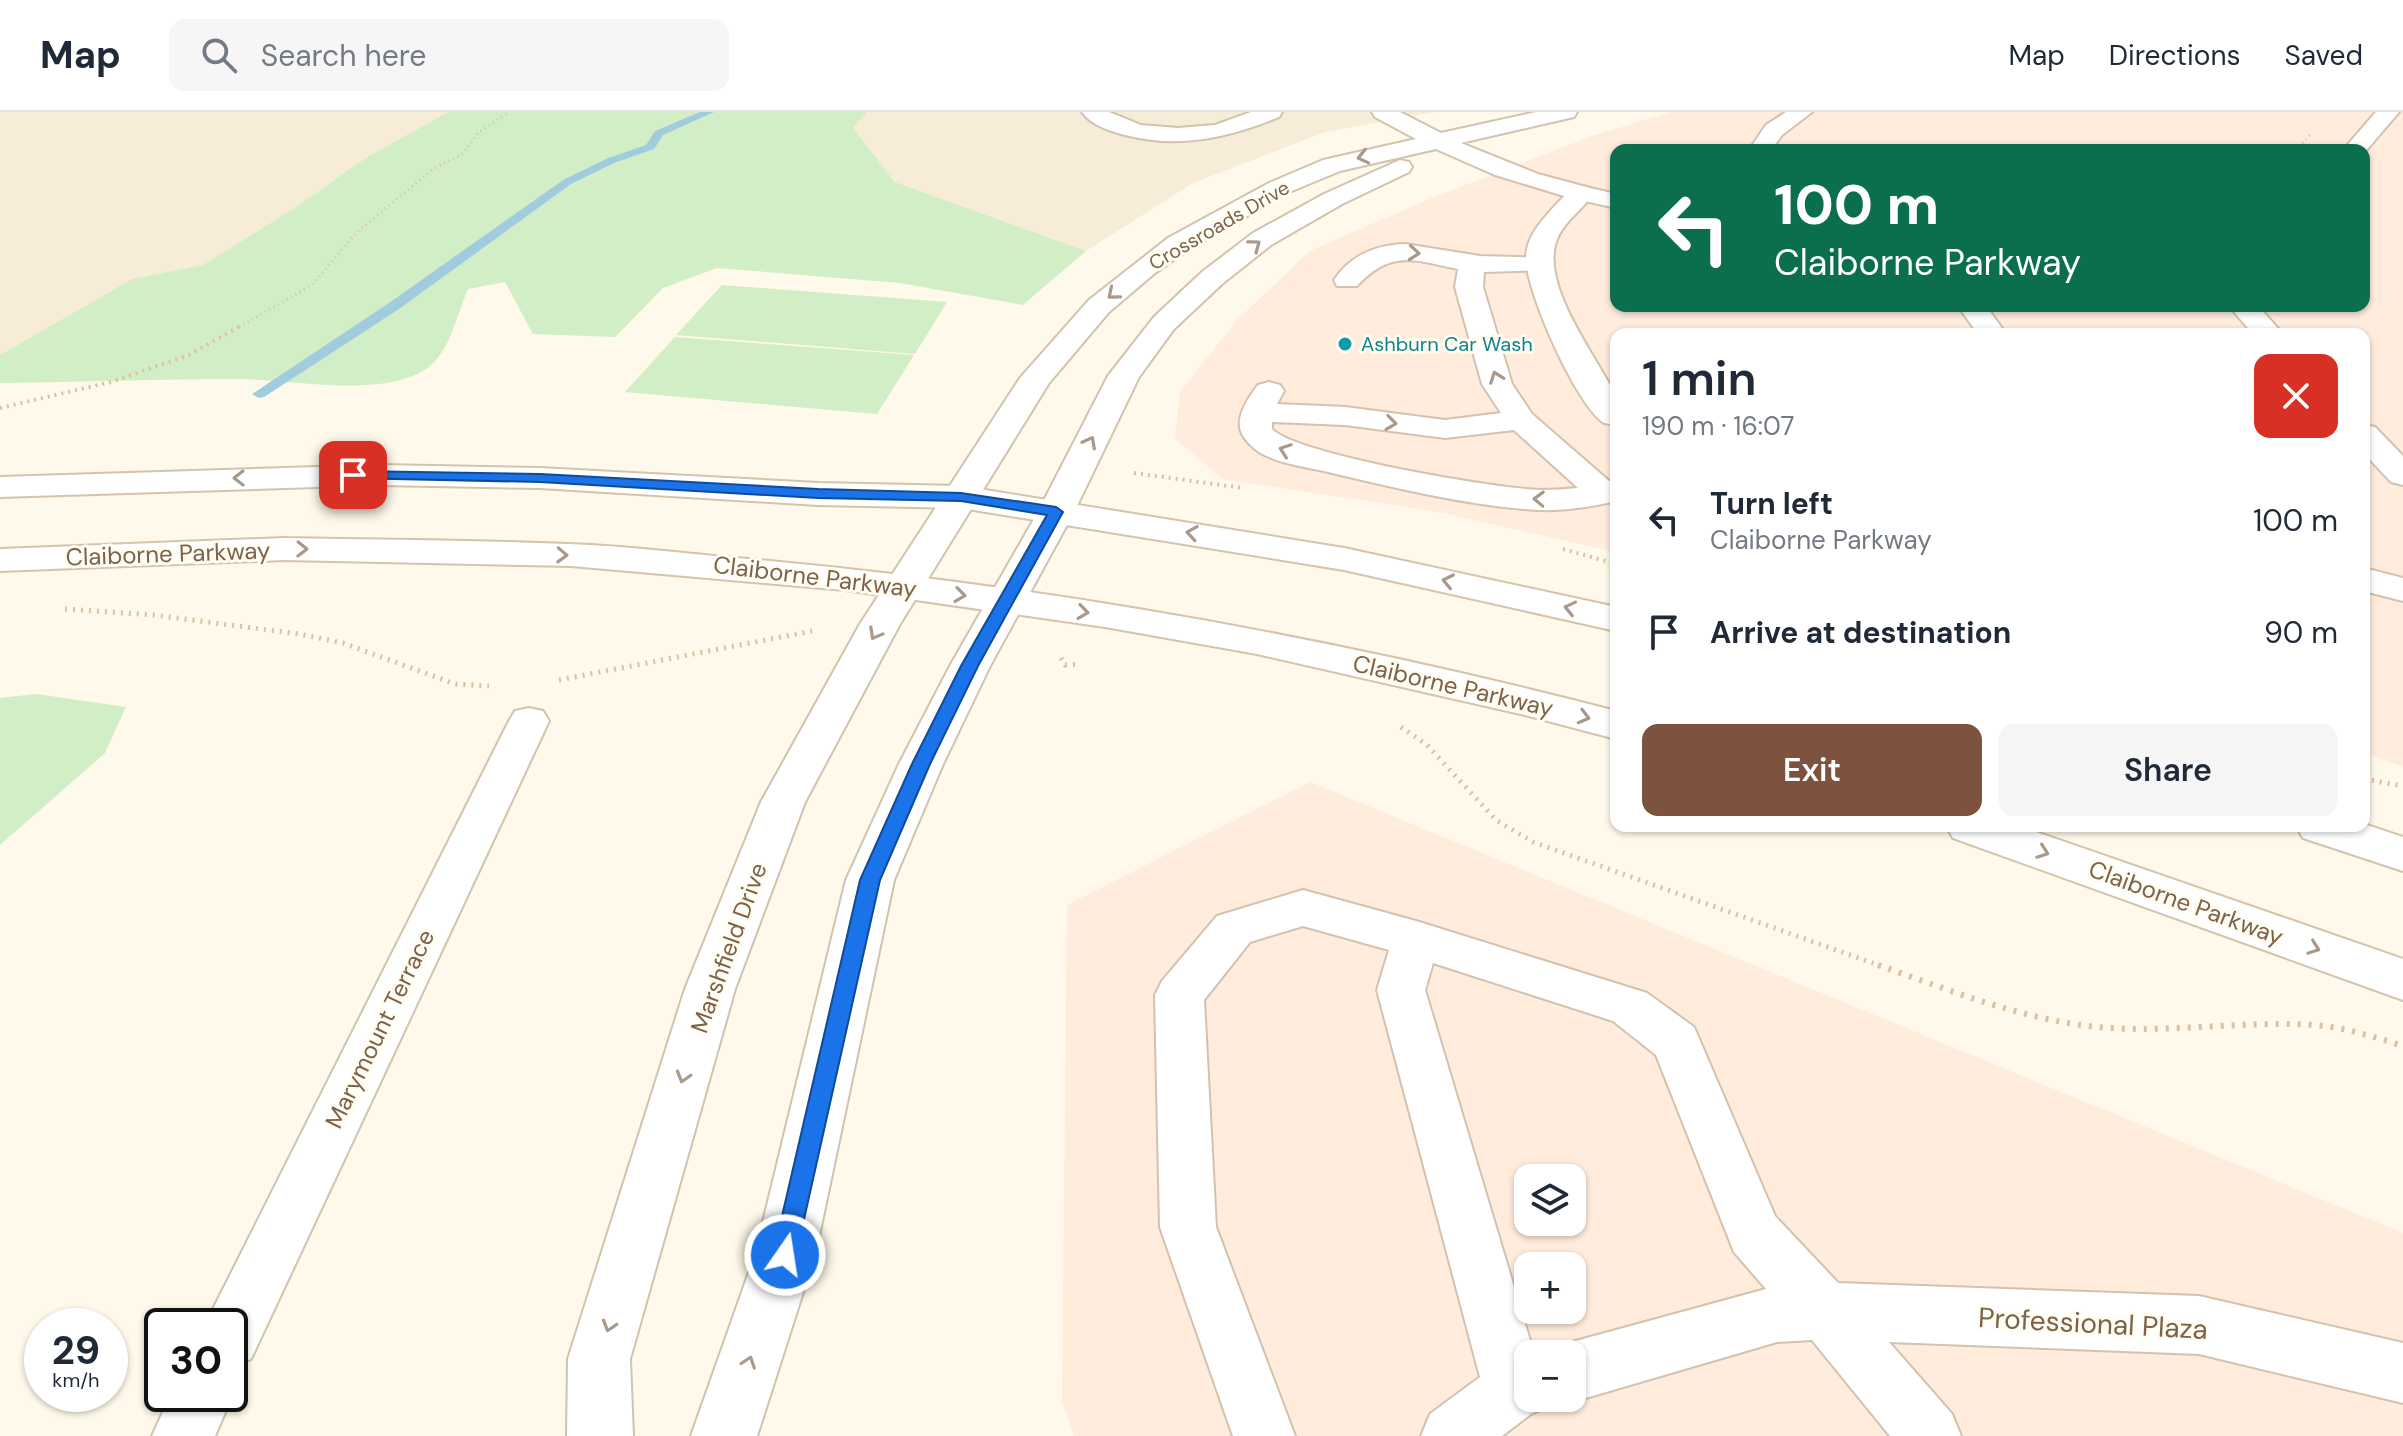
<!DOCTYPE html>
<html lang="en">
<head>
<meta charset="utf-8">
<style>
	body { margin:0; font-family:"DM Sans",sans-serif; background:#f6f6f7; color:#1f2937; height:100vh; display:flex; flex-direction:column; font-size:30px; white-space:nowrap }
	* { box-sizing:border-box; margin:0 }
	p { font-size:26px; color:#747a83 }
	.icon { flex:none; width:44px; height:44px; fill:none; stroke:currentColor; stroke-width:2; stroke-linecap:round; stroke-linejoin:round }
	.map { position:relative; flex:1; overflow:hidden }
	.panel { position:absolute; left:1610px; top:216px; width:760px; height:504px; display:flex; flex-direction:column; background:#fff; border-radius:16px; box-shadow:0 2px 6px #0004 }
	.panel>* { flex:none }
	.banner { position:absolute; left:1610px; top:32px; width:760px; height:168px; border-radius:16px; box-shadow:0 2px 6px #0004; background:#0b6e4f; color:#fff; overflow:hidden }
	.tools { position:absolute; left:1514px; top:1052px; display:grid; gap:16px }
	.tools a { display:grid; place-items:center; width:72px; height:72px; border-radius:16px; background:#fff; box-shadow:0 2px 6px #0004; font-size:40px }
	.speed { position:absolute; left:24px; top:1196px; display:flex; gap:16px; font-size:40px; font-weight:700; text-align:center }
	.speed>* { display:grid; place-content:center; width:104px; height:104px; border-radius:50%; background:#fff; box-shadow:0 2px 6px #0004; line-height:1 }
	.speed small { font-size:20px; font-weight:400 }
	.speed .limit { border:4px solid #111; border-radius:12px; background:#fff; color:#111 }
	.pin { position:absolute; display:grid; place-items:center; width:68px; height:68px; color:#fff; margin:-34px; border-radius:16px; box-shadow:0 4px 12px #0006 }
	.me { position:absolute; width:88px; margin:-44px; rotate:13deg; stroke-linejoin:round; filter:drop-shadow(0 0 6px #0008) }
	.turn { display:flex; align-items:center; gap:28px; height:168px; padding:0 32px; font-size:36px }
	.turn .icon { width:104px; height:104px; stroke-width:2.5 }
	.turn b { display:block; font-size:56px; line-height:68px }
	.round { display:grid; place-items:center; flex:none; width:84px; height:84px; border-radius:16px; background:#f6f6f7 }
	.summary { display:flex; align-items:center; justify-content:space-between; height:136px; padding:0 32px }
	h1 { font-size:48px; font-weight:600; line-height:60px }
	.primary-button { display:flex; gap:16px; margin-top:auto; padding:16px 32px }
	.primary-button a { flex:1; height:92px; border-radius:16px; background:#7d523f; color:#fff; font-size:32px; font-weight:600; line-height:92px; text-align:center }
	.primary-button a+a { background:#f6f6f7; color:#1f2937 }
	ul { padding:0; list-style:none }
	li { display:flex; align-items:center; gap:24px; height:112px; padding:0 32px }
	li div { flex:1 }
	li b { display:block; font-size:30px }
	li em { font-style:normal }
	header { display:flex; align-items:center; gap:48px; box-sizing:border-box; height:112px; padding:0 40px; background:#fff; border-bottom:2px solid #e0e1e3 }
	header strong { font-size:38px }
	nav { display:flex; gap:44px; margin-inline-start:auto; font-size:28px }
	.search { width:560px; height:72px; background:#f6f6f7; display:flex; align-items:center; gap:20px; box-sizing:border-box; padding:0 28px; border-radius:16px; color:#747a83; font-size:30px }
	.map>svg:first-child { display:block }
	.residential { fill:#f6ecd8 }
	.commercial { fill:#ffecdd; fill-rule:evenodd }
	.green { fill:#d1eec6 }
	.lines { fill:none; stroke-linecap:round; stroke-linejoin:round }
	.stream { fill:#a1ccdd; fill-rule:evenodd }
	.service-casing { stroke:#d2c2ae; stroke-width:4 }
	.minor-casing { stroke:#d2c2ae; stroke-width:4 }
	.secondary-casing { stroke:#d6c3ab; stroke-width:4 }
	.path-far3 { stroke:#dcc0a1; stroke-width:3; stroke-dasharray:1 4; stroke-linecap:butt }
	.path-far2 { stroke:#dcc0a1; stroke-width:4; stroke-dasharray:2 5; stroke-linecap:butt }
	.path-far1 { stroke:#dcc0a1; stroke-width:5; stroke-dasharray:2 6; stroke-linecap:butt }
	.path { stroke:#dcc0a1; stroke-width:6; stroke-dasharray:3 8; stroke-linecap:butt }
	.service { fill:#fff; fill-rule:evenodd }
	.minor { fill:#fff; fill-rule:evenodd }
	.secondary { fill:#fff; fill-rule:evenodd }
	.oneway { stroke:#aa9989 }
	.route { fill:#1a73e8; stroke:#114b97; stroke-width:2 }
	.culture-dot { fill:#0f9aa8; stroke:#fffcf2; stroke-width:3 }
	.labels { text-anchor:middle; stroke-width:6; stroke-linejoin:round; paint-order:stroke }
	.far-street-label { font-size:20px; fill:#7c624a; stroke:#fffcf2 }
	.far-culture-label { font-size:20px; fill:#0d838f; stroke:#fffcf2; text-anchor:start }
	.street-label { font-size:24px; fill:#7c624a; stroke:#fffcf2 }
	.near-street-label { font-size:28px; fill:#7c624a; stroke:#fffcf2 }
</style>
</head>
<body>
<header>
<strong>Map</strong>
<div class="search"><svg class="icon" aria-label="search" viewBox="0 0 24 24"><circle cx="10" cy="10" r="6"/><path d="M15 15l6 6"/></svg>Search here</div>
<nav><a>Map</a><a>Directions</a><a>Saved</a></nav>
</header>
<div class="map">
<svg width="2403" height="1324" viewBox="0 0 2403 1324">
	<rect width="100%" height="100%" fill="#fef9ea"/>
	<path class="residential" d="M 0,0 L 448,0 L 367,45 L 296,95 L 203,153 L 132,167 L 0,243 Z
		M 867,0 L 1434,0 L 1325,20 L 1193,71 L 1086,139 L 895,70 L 853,16 Z"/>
	<path class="commercial" d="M 1671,0 L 2403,0 L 2403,654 L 2364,642 L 2364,222 L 1616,222 L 1616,440 L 1433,399 L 1223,367 L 1175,327 L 1180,280 L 1236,209 L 1310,139 L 1422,90 L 1592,24 ZM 1616,38 L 2364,38 L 2364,194 L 1616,194 Z
		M 1310,670 L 2403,1121 L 2403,1324 L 1074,1324 L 1062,1288 L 1067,793 ZM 1528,1066 L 1572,1066 L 1572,1110 L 1528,1110 ZM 1528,1154 L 1572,1154 L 1572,1198 L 1528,1198 ZM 1528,1242 L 1572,1242 L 1572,1286 L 1528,1286 Z"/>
	<path class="green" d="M 448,0 L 867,0 L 853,16 L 895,70 L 1086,139 L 1023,193 L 900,171 L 717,156 L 663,176 L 615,225 L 533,222 L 505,170 L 468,177 C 457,202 450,241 426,257 C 380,287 291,267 239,267 C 159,267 80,270 0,271 L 0,243 L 132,167 L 203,153 L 296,95 L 367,45 Z
		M 722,173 L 947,190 L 915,242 L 676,223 Z
		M 675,225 L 914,243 L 877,302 L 625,280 Z
		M 36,582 L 126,595 L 105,641 L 0,733 L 0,586 Z"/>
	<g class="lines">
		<path class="stream" d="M 700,0 L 714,0 L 663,23 L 654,37 L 614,51 L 571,72 L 399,197 L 264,285 L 259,286 L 252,282 L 389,191 L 563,68 L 606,47 L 646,33 L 655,19 Z"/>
		<defs>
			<path id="service" d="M 1786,0 L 1812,0 L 1782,23 L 1771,38 L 1749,38 L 1766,13 Z
				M 2376,0 L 2399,0 L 2364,41 L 2364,38 L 2343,38 Z
				M 1581,74 L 1616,82 L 1616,96 L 1572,86 L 1569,81 L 1572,76 Z
				M 1405,132 L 1480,144 L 1550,146 L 1554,152 L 1550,158 L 1484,160 L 1483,175 L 1512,272 L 1532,302 L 1609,369 L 1616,367 L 1616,389 C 1591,395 1564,399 1538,398 C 1468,394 1396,376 1328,360 C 1306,355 1279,352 1259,340 C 1253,336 1245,328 1242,322 C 1234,306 1249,285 1258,273 L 1269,270 L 1280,273 L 1284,279 L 1277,292 L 1345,295 L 1445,308 L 1501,301 L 1482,272 L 1455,175 L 1458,157 C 1414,148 1391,137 1357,174 L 1337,174 L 1334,168 C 1351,143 1375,133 1405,132 ZM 1272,310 L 1345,313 L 1445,326 L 1514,318 L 1578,376 C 1566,377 1553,378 1541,378 C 1498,377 1296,343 1272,317 Z
				M 1958,194 L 1986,194 L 2006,222 L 1978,222 Z
				M 2229,194 L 2258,194 L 2283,222 L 2253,222 Z
				M 2364,313 L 2375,315 L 2403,344 L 2403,373 L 2391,370 L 2364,341 Z
				M 529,596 L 543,599 L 549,609 L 251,1247 L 230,1255 L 230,1214 L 205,1214 L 209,1205 L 509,609 L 515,599 Z
				M 1303,778 L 1416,809 L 1647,881 L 1694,915 L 1775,1104 L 1838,1171 L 2199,1184 L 2403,1231 L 2403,1291 L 2199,1242 L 1889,1230 L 1952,1302 L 1961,1324 L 1890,1324 L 1812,1228 L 1777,1230 L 1572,1290 L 1562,1286 L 1572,1286 L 1572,1242 L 1549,1242 L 1551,1239 L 1572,1230 L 1766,1177 L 1734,1140 L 1656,943 L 1613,909 L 1433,851 L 1425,878 L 1534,1242 L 1528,1242 L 1528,1286 L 1553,1286 L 1549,1294 L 1531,1302 L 1502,1324 L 1421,1324 L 1430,1302 L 1480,1265 L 1377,878 L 1389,838 L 1303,814 L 1250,830 L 1204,888 L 1216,1115 L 1295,1324 L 1233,1324 L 1160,1115 L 1155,883 L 1162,869 L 1217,804 Z
				M 230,1274 L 233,1282 L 215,1324 L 152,1324 L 171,1282 L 230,1282 Z"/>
			<path id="minor" d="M 1082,0 L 1109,0 L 1141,13 L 1178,16 L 1215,13 L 1251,0 L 1282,0 L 1279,5 C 1228,26 1180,37 1125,23 C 1110,19 1091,13 1082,0 Z
				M 1372,0 L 1400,0 L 1441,21 L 1536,0 L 1577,0 L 1574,5 L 1461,31 L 1538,62 L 1590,76 L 1594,81 C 1583,97 1562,111 1556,130 C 1541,175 1597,245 1615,283 C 1618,291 1616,305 1616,314 C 1615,313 1605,311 1604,311 C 1576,293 1526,179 1526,146 C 1526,121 1549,101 1564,84 L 1495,63 L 1436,37 L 1340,59 L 1287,81 L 1188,138 L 1155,161 L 1109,200 L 1049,271 L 900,512 L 805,690 L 735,877 L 630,1247 L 633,1324 L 567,1324 L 568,1247 L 685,877 L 761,690 L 860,512 L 1020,266 L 1089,188 L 1168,126 L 1269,71 L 1323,48 L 1416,27 L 1375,5 Z
				M 1400,48 L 1409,50 L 1412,55 L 1409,60 L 1342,92 L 1271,133 L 1222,172 L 1174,217 L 1139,265 L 1074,400 L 990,554 L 943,652 L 894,768 L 815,1143 L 757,1324 L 691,1324 L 755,1143 L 846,768 L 899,652 L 950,554 L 1038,400 L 1108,264 L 1154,205 L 1202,160 L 1253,121 L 1324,82 Z
				M 2364,456 L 2403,466 L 2403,489 L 2364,479 Z"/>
			<path id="secondary" d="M 381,353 L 540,356 L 818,371 L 961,374 L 1344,436 L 1616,495 L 1616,519 L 1344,458 L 961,396 L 818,393 L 540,376 L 381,373 L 0,385 L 0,365 Z
				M 285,426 C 380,428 474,428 569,432 C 625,434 681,441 737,446 C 1034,472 1328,524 1616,599 L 1616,627 L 1525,603 L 1257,542 L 1105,515 L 845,478 L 571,454 L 285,448 L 0,459 L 0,437 Z
				M 2364,712 L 2403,725 L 2403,759 L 2303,726 L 2296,714 Z
				M 1946,714 L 2019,714 L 2403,847 L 2403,888 L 1953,726 Z"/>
		</defs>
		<use href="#service" class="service-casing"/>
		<use href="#minor" class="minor-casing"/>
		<use href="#secondary" class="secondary-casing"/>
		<path class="path-far3" d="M 2295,38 L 2312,21
			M 239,215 L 312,173 L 356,121 L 433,57 L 463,42 L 478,21 L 509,0"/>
		<path class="path-far2" d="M 0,296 L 111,270 L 189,243 L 242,213
			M 1134,361 L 1243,376
			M 1563,437 L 1616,452"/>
		<path class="path-far1" d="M 65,497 L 154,503 L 299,522 L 343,531 L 455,572 L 489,574
			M 1061,546 L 1065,553 L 1079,552
			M 559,568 L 812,519
			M 1401,615 L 1427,633 L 1496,708 L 1533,730 L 1884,855
			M 2364,667 L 2403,674"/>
		<path class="path" d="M 1878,853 C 1946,877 2016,905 2088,914 C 2163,923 2239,908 2314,913 C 2344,915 2375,925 2403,934"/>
		<use href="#service" class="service"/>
		<use href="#minor" class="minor"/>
		<use href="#secondary" class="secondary"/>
	</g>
	<defs><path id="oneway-chevron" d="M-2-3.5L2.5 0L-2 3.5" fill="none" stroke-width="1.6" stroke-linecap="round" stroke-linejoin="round" transform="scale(2)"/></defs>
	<g class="oneway">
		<use href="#oneway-chevron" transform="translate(1363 45) rotate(167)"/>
		<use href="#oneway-chevron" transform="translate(1255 133) rotate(-37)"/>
		<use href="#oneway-chevron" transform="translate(1414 141) rotate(5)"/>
		<use href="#oneway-chevron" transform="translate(1113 182) rotate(140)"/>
		<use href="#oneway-chevron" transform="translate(1496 265) rotate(-110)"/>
		<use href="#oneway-chevron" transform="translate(1391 311) rotate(8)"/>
		<use href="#oneway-chevron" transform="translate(1090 330) rotate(-62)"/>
		<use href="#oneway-chevron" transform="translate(1285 338) rotate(-160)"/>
		<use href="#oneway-chevron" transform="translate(239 366) rotate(179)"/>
		<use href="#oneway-chevron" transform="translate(1539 387) rotate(-178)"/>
		<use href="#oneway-chevron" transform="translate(1192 421) rotate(-171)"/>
		<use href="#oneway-chevron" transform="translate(302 437) rotate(1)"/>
		<use href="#oneway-chevron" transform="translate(562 443) rotate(2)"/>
		<use href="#oneway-chevron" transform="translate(1448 469) rotate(-168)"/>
		<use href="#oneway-chevron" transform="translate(960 483) rotate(8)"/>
		<use href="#oneway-chevron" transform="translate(1570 496) rotate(-167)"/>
		<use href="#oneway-chevron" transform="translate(1083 500) rotate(8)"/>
		<use href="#oneway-chevron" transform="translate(875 522) rotate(119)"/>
		<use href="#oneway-chevron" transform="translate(1584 605) rotate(15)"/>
		<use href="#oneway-chevron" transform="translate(2043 740) rotate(20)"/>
		<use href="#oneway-chevron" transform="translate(2314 836) rotate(20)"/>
		<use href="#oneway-chevron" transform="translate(683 965) rotate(107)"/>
		<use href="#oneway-chevron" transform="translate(609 1214) rotate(107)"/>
		<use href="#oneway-chevron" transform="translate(749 1250) rotate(-71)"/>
	</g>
	<path class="route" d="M 353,359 L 540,362 L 818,377 L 961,381 L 1056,395 L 1063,400 L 978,554 L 930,652 L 880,768 L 794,1152 L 785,1155 L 776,1152 L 773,1143 L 860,768 L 912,652 L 961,554 L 1047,403 L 961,389 L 818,386 L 540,370 L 348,366 L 348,360 Z"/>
	<circle class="culture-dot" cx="1345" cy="232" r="8"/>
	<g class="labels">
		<g class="far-street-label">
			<text transform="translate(1219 113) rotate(-30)" y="7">Crossroads Drive</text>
		</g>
		<g class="far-culture-label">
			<text x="1361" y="239">Ashburn Car Wash</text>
		</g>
		<g class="street-label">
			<text transform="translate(168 442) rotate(-2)" y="8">Claiborne Parkway</text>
			<text transform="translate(815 465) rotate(7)" y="8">Claiborne Parkway</text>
			<text transform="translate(1453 574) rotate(13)" y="8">Claiborne Parkway</text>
			<text transform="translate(2186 791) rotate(20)" y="8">Claiborne Parkway</text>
			<text transform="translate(729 836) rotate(-70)" y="8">Marshfield Drive</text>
			<text transform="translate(380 917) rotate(-64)" y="8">Marymount Terrace</text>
		</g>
		<g class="near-street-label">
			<text transform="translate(2093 1211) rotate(3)" y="10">Professional Plaza</text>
		</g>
	</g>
</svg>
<div class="tools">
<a><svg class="icon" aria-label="layers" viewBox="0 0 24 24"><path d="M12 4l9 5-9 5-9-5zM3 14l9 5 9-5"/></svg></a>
<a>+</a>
<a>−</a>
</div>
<div class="speed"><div>29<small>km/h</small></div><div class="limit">30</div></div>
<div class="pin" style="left:353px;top:363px;background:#d93025"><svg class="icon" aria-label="arrive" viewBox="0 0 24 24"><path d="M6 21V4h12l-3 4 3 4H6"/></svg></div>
<svg class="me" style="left:785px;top:1143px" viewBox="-20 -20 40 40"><circle r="17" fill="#1a73e8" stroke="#fff" stroke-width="3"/><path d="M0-11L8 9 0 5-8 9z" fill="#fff"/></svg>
<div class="banner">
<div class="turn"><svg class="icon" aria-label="left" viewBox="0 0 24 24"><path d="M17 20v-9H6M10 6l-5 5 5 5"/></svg><div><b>100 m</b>Claiborne Parkway</div></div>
</div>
<section class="panel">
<div class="summary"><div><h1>1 min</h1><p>190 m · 16:07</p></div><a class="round" style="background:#d93025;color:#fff"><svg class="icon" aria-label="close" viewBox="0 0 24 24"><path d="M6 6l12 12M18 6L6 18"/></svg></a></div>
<ul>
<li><svg class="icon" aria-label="left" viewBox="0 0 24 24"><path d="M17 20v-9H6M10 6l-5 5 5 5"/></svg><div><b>Turn left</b><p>Claiborne Parkway</p></div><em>100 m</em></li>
<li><svg class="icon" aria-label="arrive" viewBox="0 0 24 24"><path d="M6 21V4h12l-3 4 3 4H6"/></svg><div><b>Arrive at destination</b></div><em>90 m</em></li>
</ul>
<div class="primary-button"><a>Exit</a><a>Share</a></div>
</section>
</div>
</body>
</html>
